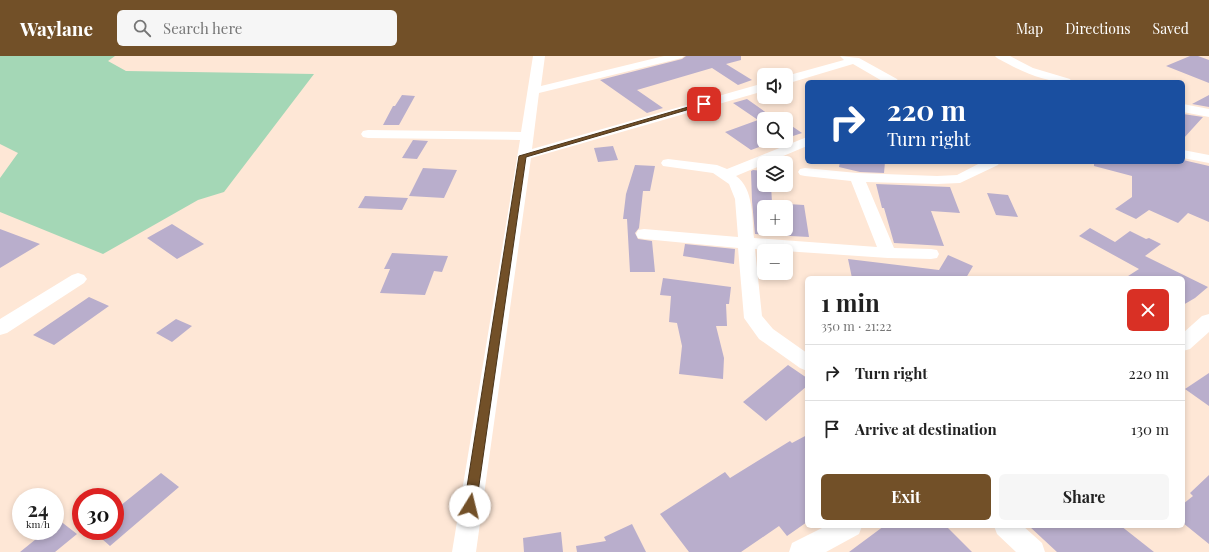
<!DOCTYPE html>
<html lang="en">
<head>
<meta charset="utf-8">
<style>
	body { margin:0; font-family:"Playfair Display",serif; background:#f6f6f6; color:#222; height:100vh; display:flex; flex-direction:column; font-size:15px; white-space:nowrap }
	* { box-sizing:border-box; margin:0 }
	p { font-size:13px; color:#767676 }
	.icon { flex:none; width:22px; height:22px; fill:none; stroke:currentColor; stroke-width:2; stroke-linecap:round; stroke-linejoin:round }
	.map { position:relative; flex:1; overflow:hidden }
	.details { position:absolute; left:805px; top:220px; width:380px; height:252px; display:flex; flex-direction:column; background:#fff; border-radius:6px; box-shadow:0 2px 6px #0003 }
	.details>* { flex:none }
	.banner { position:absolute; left:805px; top:24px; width:380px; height:84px; border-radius:6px; box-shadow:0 2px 6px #0003; background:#1a4fa0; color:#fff; overflow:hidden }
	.fabs { position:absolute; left:757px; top:12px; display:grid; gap:8px }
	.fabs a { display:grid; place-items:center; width:36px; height:36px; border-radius:6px; background:#fff; box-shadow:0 2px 6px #0003; font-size:20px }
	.speed { position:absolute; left:12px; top:432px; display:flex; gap:8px; font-size:20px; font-weight:700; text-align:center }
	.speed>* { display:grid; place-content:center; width:52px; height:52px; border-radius:50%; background:#fff; box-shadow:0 2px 6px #0003; line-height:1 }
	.speed small { font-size:10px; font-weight:400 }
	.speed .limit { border:6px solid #d22; background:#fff; color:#111 }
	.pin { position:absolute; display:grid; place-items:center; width:34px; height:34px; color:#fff; margin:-17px; border-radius:8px; box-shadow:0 2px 6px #0006 }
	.me { position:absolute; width:44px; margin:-22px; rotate:9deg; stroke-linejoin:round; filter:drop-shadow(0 0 3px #0008) }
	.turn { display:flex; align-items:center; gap:14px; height:84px; padding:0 16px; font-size:18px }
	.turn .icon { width:52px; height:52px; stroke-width:2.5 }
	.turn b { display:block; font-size:28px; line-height:34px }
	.round { display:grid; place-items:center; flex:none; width:42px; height:42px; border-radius:6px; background:#f6f6f6 }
	.summary { display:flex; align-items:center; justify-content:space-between; height:68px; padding:0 16px }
	h1 { font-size:24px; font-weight:700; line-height:30px }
	.primary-button { display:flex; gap:8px; margin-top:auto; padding:8px 16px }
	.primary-button a { flex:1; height:46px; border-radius:6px; background:#725028; color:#fff; font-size:16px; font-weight:700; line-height:46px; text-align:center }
	.primary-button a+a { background:#f6f6f6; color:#222 }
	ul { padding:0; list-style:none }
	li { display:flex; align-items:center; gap:12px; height:56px; padding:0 16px; border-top:1px solid #e0e0e0 }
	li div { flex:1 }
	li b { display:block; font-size:15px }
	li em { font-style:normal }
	header { display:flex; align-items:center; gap:24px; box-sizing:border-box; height:56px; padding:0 20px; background:#725028; color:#fff }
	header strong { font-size:19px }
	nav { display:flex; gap:22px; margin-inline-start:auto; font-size:14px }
	.search { width:280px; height:36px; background:#f6f6f6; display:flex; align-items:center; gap:10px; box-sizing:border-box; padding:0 14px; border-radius:6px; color:#767676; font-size:15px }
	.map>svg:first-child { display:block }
	.green { fill:#a4d7b6 }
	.building { fill:#b9aecc; fill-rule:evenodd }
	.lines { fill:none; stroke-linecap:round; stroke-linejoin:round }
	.minor { fill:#fff; fill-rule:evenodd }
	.route { fill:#725028; stroke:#4a341a }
</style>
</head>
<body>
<header>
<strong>Waylane</strong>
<div class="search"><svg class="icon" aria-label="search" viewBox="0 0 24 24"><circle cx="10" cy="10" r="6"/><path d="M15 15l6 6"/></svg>Search here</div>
<nav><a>Map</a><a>Directions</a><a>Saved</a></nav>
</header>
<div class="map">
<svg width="1209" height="496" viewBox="0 0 1209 496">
	<rect width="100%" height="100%" fill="#fee7d6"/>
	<path class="green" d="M 0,0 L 115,0 L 108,5 L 126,15 L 314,18 L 224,136 L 198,144 L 103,198 L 0,156 L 0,122 L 18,97 L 0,88 Z"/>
	<path class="building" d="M 686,0 L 741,0 L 741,4 L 726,8 L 752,24 L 738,29 L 712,12 L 637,34 L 663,52 L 647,57 L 600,24 L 682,3 Z
		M 1190,0 L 1198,0 L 1209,4 L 1209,27 L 1166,10 Z
		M 402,39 L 415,40 L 399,69 L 383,69 L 393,50 L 395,50 Z
		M 1209,39 L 1209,51 L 1192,48 Z
		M 747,43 L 771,60 L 775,58 L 782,63 L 764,63 L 764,85 L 775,85 L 751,94 L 725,76 L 758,64 L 733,47 Z
		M 1183,58 L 1203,61 L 1183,83 Z
		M 786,66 L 802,77 L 787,82 Z
		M 413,84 L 428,85 L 417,103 L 402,102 Z
		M 613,90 L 618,104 L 598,106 L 594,92 Z
		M 1183,104 L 1209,110 L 1209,166 L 1188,157 L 1178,167 L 1149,154 L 1136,163 L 1115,153 L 1132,141 L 1132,120 L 1094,110 L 1094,106 L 1183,106 Z
		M 840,106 L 885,106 L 884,117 L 860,116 L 839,111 Z
		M 635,109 L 655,110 L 650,135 L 643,135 L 639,172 L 635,177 L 638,183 L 652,185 L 655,216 L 630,216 L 627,163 L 623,163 L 626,138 Z
		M 423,112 L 457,114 L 444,142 L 409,140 Z
		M 753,114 L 764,115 L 764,129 L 771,129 L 772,147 L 804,149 L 809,181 L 755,178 L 752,145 L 751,115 ZM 764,151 L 786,151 L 786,173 L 764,173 Z
		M 876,128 L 950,131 L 960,157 L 931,155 L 944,190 L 894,187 L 884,152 L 882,152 Z
		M 987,137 L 1008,139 L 1018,161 L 996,159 Z
		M 365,140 L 408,142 L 402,154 L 358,152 Z
		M 172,168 L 204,188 L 177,203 L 147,182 Z
		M 1090,172 L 1115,186 L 1130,175 L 1146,183 L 1149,182 L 1161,188 L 1145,200 L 1208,231 L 1195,242 L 1183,249 L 1183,222 L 1125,222 L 1139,213 L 1079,180 Z
		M 0,173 L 40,188 L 0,212 Z
		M 685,188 L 735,193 L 734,208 L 683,200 Z
		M 392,197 L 448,200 L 442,216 L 434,215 L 425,239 L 380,237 L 390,213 L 384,213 Z
		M 948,199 L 973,210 L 966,222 L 852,222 L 848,203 L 939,214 Z
		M 663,222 L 731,231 L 729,248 L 726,248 L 727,270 L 716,270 L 724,302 L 723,323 L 679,318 L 682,290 L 677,267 L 669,266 L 671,240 L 660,239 Z
		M 89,241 L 109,250 L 54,289 L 33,279 Z
		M 176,263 L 192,270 L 172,286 L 156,277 Z
		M 788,309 L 807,322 L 807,330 L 766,365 L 743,346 Z
		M 1209,317 L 1209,350 L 1185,333 Z
		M 807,379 L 807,466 L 787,480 L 779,470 L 741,496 L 689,496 L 660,458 L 725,416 L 730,422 L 790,385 L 792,387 Z
		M 161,417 L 179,431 L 110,490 L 93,475 L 115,475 L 115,454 Z
		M 1209,419 L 1209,488 L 1183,467 L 1183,448 L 1193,440 L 1190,437 Z
		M 55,461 L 77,478 L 55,496 L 20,496 L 46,475 L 55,475 Z
		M 632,468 L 646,496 L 577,496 L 576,490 L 606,485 L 604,481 Z
		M 884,470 L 946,470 L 972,496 L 849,496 Z
		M 1029,470 L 1121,470 L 1154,496 L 1057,496 Z
		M 561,476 L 563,496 L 524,496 L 523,482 Z"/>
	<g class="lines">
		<path class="minor" d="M 533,0 L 545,0 L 541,30 L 664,0 L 684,0 L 682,2 L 539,37 L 532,93 L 764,27 L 764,35 L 531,102 L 476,496 L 452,496 L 520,84 L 368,82 L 363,81 L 361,78 L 363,75 L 368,74 L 521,76 Z
			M 840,0 L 859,2 L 897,23 L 899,26 L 884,26 L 853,8 L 786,28 L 786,20 L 844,4 Z
			M 995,0 L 1010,0 L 1033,12 L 1070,23 L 1072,26 C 1042,26 1023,16 997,2 Z
			M 1183,48 L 1209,53 L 1209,61 L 1183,56 Z
			M 807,81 L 807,90 L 736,120 C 754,133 752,162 754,182 L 877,191 L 851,125 L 805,120 L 800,119 L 798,116 L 800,113 L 805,112 L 857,117 L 937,120 L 957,119 L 982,106 L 1000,106 L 998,109 L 960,127 L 937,128 L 866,126 L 894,192 L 931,193 L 937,194 L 939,198 L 937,202 L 931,203 L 888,202 L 755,193 L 762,260 L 773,273 L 807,297 L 807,315 L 800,312 L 759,283 L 744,262 L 738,192 L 644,183 L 638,182 L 636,178 L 638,174 L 644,173 L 738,181 L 735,143 L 729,128 L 713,117 L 663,110 L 661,107 L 663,104 L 668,103 L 717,109 L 727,113 Z
			M 1183,94 L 1209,99 L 1209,107 L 1183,102 Z
			M 78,217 L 84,219 L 87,223 L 84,227 L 7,277 L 0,279 L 0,263 L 72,219 Z
			M 1209,258 L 1209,276 L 1190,293 L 1183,295 L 1183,277 L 1202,260 Z
			M 826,470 L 862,470 L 859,478 L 826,496 L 789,496 L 792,487 Z
			M 994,470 L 1023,470 L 1042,487 L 1045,496 L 1016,496 L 997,478 Z"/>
	</g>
	<path class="route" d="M 702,47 L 707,48 L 526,101 L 476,450 L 475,454 L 470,456 L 466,454 L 464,450 L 519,100 Z"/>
</svg>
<div class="fabs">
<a><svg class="icon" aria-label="sound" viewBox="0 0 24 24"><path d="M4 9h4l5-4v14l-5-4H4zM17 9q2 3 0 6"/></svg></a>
<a><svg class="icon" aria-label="search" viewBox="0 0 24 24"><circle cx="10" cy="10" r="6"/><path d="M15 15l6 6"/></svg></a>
<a><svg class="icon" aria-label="layers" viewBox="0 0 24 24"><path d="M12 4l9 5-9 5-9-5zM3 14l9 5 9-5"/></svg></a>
<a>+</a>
<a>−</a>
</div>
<div class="speed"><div>24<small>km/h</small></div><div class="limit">30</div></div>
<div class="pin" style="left:704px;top:48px;background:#d93025"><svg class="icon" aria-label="arrive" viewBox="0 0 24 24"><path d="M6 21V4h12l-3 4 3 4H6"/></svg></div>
<svg class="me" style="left:470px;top:450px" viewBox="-20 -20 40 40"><circle r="19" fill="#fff"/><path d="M0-13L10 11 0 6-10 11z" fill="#725028"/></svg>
<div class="banner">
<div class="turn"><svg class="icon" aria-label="right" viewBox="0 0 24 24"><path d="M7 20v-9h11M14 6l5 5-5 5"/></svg><div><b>220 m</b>Turn right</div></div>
</div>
<section class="details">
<div class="summary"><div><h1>1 min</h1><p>350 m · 21:22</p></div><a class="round" style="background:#d93025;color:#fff"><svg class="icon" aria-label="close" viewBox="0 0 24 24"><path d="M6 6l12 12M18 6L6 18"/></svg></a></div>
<ul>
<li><svg class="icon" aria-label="right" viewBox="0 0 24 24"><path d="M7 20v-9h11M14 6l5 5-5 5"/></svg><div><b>Turn right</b></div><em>220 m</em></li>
<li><svg class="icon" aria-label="arrive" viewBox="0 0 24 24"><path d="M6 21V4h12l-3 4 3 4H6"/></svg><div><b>Arrive at destination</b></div><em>130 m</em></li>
</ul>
<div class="primary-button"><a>Exit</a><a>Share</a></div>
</section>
</div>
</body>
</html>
